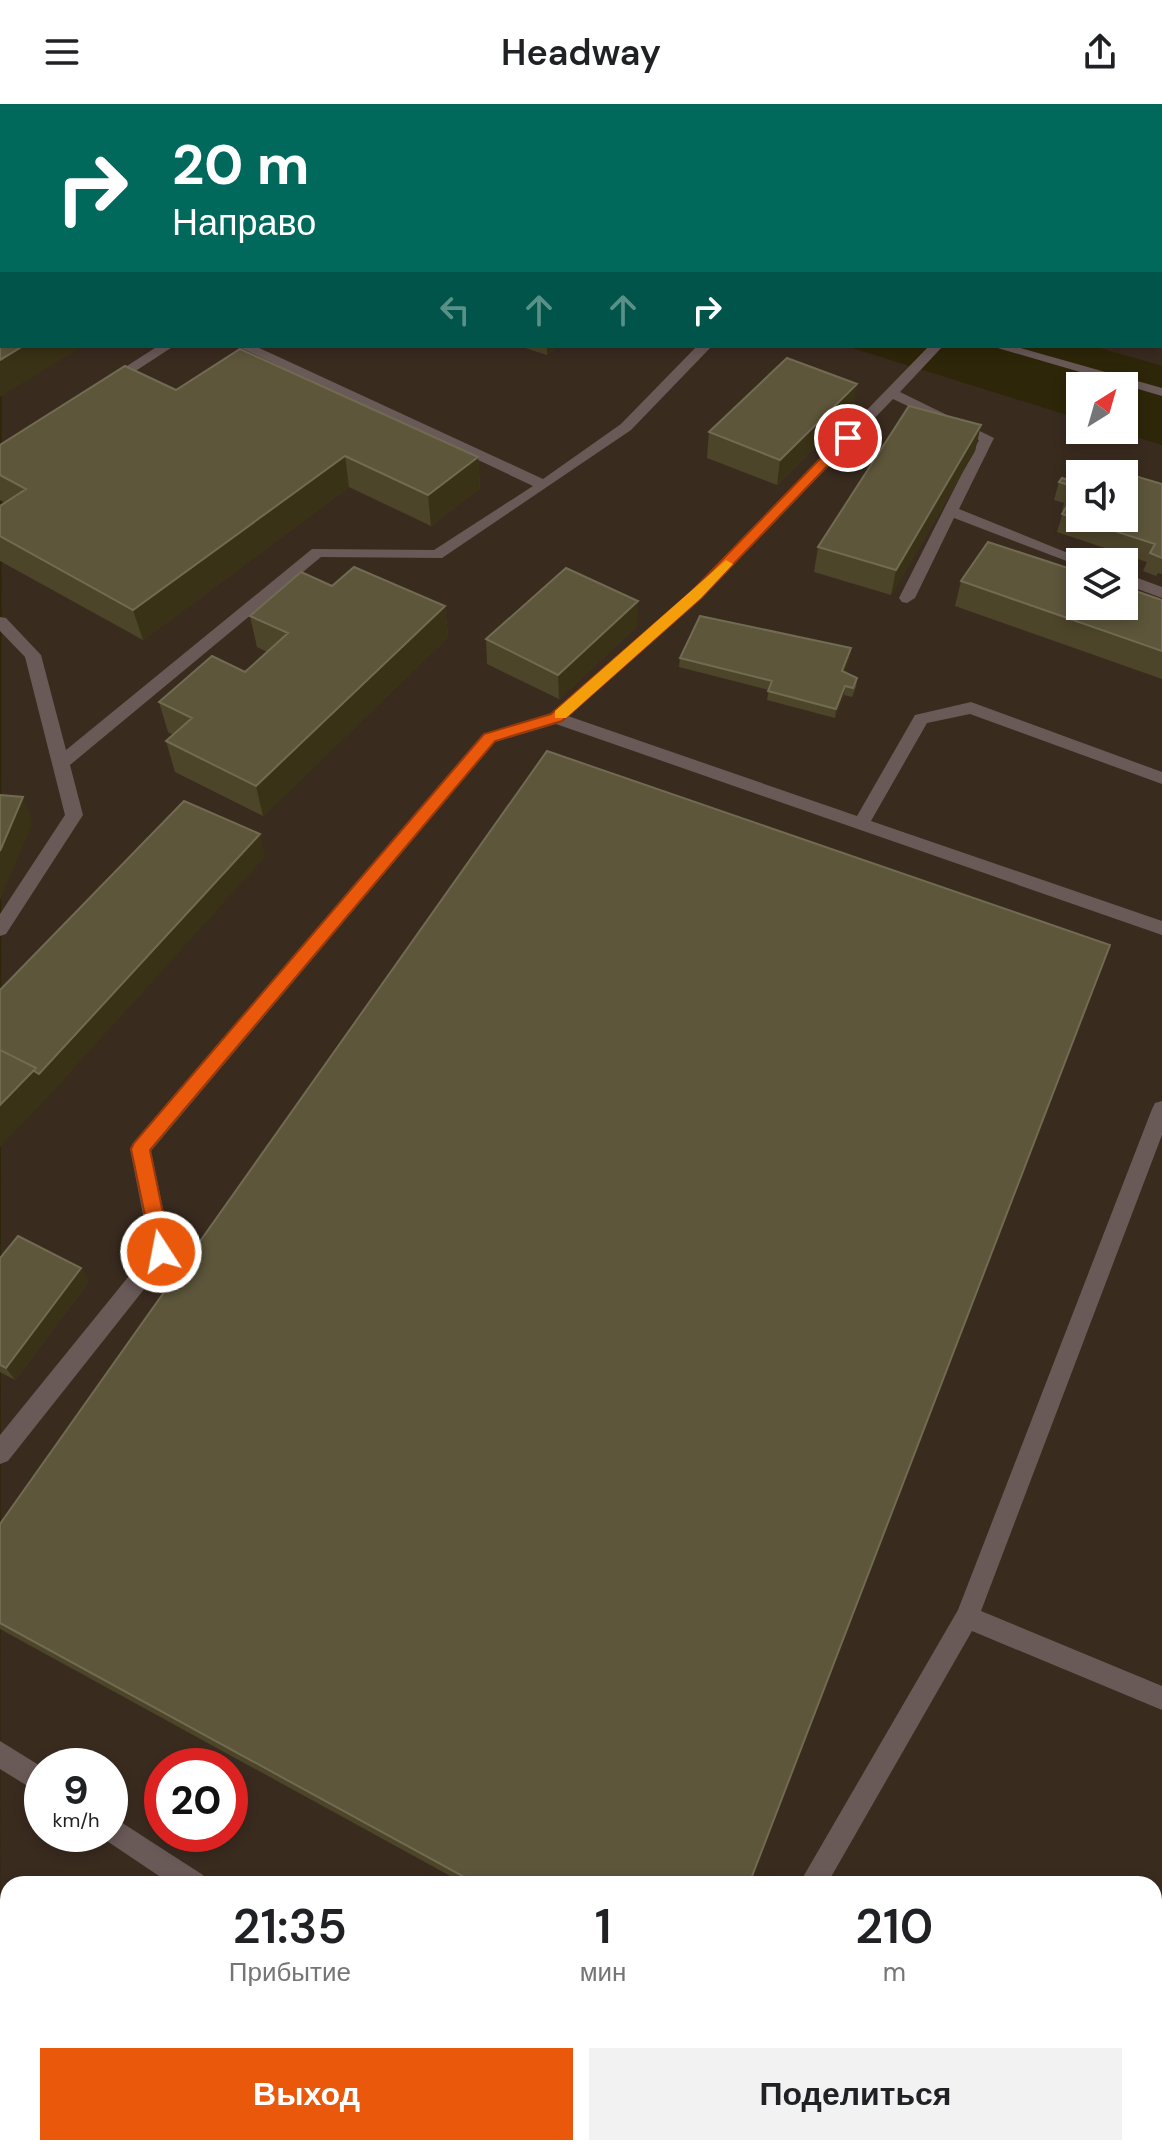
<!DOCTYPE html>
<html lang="ru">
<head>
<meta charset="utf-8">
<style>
	body { margin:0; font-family:"DM Sans",sans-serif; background:#f2f2f2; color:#202124; height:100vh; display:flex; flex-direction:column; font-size:30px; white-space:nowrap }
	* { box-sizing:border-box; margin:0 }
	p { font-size:26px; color:#757577 }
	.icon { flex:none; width:44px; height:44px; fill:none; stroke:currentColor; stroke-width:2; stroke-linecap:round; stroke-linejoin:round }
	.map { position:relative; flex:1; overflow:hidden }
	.panel { position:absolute; left:0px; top:1772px; width:1162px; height:280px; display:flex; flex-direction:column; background:#fff; border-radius:24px 24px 0 0; box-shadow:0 4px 12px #0003 }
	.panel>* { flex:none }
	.banner { position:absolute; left:0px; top:0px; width:1162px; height:244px; box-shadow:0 4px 12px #0003; background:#00695c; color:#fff; overflow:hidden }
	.needle { width:52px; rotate:37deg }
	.fabs { position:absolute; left:1066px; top:268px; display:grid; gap:16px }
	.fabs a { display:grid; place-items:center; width:72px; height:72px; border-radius:0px; background:#fff; box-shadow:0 4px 12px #0003; font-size:40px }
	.speed { position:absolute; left:24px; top:1644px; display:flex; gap:16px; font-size:40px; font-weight:700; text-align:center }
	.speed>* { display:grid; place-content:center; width:104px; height:104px; border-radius:50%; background:#fff; box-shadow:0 4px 12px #0003; line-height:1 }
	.speed small { font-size:20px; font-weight:400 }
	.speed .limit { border:12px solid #d22; background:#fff; color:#111 }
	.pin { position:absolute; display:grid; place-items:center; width:68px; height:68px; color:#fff; margin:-34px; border:4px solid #fff; border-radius:50%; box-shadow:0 2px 8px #0007 }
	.me { position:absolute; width:88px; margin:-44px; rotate:349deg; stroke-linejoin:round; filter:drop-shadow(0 0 6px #0008) }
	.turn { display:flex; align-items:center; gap:28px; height:168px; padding:0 40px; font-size:36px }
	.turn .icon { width:104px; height:104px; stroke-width:2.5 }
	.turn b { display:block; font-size:56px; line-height:68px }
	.lanes { display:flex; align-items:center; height:76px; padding:0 40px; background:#0003; justify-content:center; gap:40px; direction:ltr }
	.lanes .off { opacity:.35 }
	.eta { display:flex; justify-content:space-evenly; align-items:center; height:136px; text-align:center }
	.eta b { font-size:48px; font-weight:600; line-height:56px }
	.primary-button { display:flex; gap:16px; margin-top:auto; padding:16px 40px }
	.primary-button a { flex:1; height:92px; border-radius:0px; background:#ea580c; color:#fff; font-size:32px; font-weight:600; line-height:92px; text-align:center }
	.primary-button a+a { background:#f2f2f2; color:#202124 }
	header { display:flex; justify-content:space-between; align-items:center; height:104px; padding:0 40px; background:#fff; font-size:36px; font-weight:600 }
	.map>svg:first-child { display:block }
	.industrial { fill:#3a2b1f; fill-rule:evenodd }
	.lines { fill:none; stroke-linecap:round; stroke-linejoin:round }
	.service { fill:#695a58; fill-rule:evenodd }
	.minor { fill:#695a58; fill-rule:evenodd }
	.wall { fill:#4d452a }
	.shaded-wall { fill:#3a3216 }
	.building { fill:#5d563b; stroke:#716b52; stroke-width:2; fill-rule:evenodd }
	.route { fill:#ea580c; stroke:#983908; stroke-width:2 }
	.slow { fill:#f59e0b }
</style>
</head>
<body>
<header><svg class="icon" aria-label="menu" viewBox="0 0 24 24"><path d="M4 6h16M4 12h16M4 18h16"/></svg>Headway<svg class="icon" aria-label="share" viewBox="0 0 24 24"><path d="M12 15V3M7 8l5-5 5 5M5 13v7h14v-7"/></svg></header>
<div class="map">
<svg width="1162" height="2052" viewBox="0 0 1162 2052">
	<rect width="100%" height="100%" fill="#2e2609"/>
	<path class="industrial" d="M 406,0 L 1162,0 L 1162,262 L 1093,242 L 1160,242 L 1160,2 Z
		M 2,17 L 2,242 L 846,242 L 1080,315 L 1080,326 L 1114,326 L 1162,341 L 1162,2052 L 0,2052 ZM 1080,370 L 1124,370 L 1124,414 L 1080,414 ZM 1080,458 L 1124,458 L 1124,502 L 1080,502 ZM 42,1662 L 110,1662 L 110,1730 L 42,1730 ZM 162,1662 L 230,1662 L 230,1730 L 162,1730 ZM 8,1780 L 1154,1780 L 1154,2044 L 8,2044 Z"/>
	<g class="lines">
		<path class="service" d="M 471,0 L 484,0 L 469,2 Z
			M 953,0 L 967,0 L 951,2 Z
			M 1046,0 L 1064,0 L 1066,2 L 1048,2 Z
			M 1160,24 L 1162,24 L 1162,30 L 1160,30 Z
			M 158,242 L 174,242 L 114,281 L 102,278 Z
			M 237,242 L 255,242 L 543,375 L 621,320 L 697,242 L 712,242 L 631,326 L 442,454 L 321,453 L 70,661 L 83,711 L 6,830 L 0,832 L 0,810 L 65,711 L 25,553 L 0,527 L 0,513 L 6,514 L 41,551 L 66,646 L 312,445 L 434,446 L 533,382 Z
			M 929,242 L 943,242 L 900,288 L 994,334 L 959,405 L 1090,458 L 1080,458 L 1080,462 L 1077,461 L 954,414 L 915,494 L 907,499 L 902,498 L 899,494 L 979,336 L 893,295 L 701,495 L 568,612 L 857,712 L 915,611 L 971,598 L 1162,668 L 1162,680 L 970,610 L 927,619 L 871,717 L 1162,817 L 1162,831 L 556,620 L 495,638 L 151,1047 L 172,1148 L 168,1155 L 8,1357 L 0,1360 L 0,1331 L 150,1146 L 130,1045 L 133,1039 L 483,630 L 550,610 L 691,487 Z
			M 1124,469 L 1162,483 L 1162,494 L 1124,480 Z
			M 1162,997 L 1162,1031 L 981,1507 L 1162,1582 L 1162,1606 L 972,1527 L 827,1780 L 799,1780 L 958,1506 L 1152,1005 L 1155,999 Z
			M 0,1637 L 42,1663 L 42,1691 L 0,1665 Z
			M 110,1711 L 203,1771 L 207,1780 L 171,1780 L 101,1733 L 100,1730 L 110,1730 Z
			M 573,2044 L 610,2044 L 613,2052 L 576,2052 Z
			M 642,2044 L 672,2044 L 669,2052 L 639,2052 Z"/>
		<path class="minor" d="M 149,0 L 166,0 L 168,2 L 151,2 Z
			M 991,242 L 1013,242 L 1162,284 L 1162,292 Z"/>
	</g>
	<path class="wall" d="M 495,0 L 545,0 L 545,2 L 496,2 Z
		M 0,42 L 2,42 L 2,142 L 0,141 Z
		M 1160,187 L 1162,188 L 1162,224 L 1160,224 Z
		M 519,242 L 558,242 L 547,251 Z
		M 176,286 L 478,353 L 480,384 L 431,422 L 349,383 L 143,536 L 0,457 L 0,402 L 5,399 L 0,396 L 0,341 Z
		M 853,305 L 777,381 L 707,354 L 709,328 Z
		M 981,321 L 975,347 L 891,491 L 814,468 L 818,443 Z
		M 1059,378 L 1162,380 L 1162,470 L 1158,469 L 1156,472 L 1143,467 L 1147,458 L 1057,428 L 1063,408 L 1062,407 L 1064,399 L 1054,396 Z
		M 961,477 L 1162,496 L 1162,575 L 955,502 Z
		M 332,482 L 445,502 L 448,533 L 263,712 L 175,668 L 166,637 L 173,631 L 168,628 L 159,598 L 245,568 L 267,548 L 257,543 L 250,512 Z
		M 637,522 L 559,595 L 487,560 L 486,535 Z
		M 851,544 L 850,553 L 844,568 L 857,574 L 856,583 L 852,593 L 844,591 L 835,614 L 767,596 L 769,586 L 679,563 L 680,554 Z
		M 0,1154 L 89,1177 L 15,1276 L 0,1268 Z
		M 0,1420 L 749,1780 L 465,1780 L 0,1525 Z"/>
	<path class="shaded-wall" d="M 23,242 L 83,242 L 0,293 L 0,256 Z
		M 547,242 L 558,242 L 547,251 Z
		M 857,280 L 853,305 L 777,381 L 780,356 Z
		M 981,321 L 975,347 L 891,491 L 896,466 Z
		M 345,352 L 349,383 L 143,536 L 133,506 Z
		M 478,353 L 480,384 L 431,422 L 428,391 Z
		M 638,497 L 637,522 L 559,595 L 558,571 Z
		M 445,502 L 448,533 L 263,712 L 256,682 Z
		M 851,544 L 850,553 L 841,576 L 842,567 Z
		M 845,582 L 844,591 L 835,614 L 836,605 Z
		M 23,693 L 33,718 L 0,797 L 0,747 Z
		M 260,730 L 265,753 L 50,991 L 0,1043 L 0,1001 Z
		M 81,1164 L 89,1177 L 15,1276 L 6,1264 Z
		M 254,2044 L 263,2044 L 257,2052 L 248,2052 Z"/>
	<path class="building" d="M 518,0 L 541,0 L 538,2 L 525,2 Z
		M 0,42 L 2,42 L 2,120 L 0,119 Z
		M 1160,115 L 1162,115 L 1162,166 L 1160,169 Z
		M 1160,187 L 1162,188 L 1162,205 L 1160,204 Z
		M 2,200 L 2,242 L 23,242 L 0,256 L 0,201 Z
		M 240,245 L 478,353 L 428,391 L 345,352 L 133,506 L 0,432 L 0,402 L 26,385 L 0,371 L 0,341 L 125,262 L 176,286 Z
		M 787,254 L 857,280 L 780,356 L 709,328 Z
		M 909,302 L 981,321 L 896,466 L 818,443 Z
		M 1088,358 L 1162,380 L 1162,454 L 1150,449 L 1155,440 L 1062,410 L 1074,391 L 1067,390 L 1072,382 L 1059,378 L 1062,374 L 1075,378 ZM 1080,370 L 1124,370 L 1124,414 L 1080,414 Z
		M 988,438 L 1080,468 L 1080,502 L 1124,502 L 1124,483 L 1162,496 L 1162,547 L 961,477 Z
		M 354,463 L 445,502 L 256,682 L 166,637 L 192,614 L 159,598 L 212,552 L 245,568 L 288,529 L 250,512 L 301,468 L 332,482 Z
		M 566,464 L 638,497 L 558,571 L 486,535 Z
		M 700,512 L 851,544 L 842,567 L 857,574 L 853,584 L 845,582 L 836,605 L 768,587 L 772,577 L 680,554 Z
		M 547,647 L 1110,841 L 749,1780 L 477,1780 L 0,1519 L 0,1420 Z
		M 0,691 L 23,693 L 0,747 Z
		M 184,697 L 260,730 L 39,970 L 34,967 L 36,964 L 0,946 L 0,886 Z
		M 0,946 L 36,964 L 0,1001 Z
		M 18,1132 L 81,1164 L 6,1264 L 0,1261 L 0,1154 Z
		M 8,1848 L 8,2000 L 0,1991 L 0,1856 Z
		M 44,2044 L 254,2044 L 248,2052 L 51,2052 Z"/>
	<path class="route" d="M 843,331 L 854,334 L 701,494 L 562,617 L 495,637 L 150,1046 L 171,1148 L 168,1154 L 161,1156 L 154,1154 L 131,1045 L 134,1039 L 484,630 L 551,610 L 691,488 Z"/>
	<path class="slow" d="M 726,456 L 733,460 L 701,494 L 566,614 L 555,614 L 555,607 Z"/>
</svg>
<div class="fabs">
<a><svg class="needle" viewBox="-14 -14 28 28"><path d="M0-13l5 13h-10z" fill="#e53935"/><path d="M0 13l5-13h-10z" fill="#757577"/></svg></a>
<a><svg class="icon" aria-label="sound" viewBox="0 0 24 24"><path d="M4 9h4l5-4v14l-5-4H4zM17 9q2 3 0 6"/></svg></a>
<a><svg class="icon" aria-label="layers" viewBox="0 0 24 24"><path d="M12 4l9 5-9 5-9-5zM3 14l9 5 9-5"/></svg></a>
</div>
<div class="speed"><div>9<small>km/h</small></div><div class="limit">20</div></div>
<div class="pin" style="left:848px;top:334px;background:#d93025"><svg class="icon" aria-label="arrive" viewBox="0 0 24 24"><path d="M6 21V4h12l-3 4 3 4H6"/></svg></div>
<svg class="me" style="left:161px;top:1148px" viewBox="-20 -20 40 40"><circle r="17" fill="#ea580c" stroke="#fff" stroke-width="3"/><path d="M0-11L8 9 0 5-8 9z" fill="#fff"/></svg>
<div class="banner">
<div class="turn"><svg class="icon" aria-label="right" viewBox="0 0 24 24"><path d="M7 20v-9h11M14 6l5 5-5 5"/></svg><div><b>20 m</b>Направо</div></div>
<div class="lanes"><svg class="icon off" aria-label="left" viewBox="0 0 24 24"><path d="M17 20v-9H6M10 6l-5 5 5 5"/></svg><svg class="icon off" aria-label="ahead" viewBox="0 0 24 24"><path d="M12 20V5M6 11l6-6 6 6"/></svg><svg class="icon off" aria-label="ahead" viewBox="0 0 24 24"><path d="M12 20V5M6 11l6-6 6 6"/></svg><svg class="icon" aria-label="right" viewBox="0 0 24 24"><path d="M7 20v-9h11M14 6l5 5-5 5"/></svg></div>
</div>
<section class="panel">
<div class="eta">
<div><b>21:35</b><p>Прибытие</p></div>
<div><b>1</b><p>мин</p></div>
<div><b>210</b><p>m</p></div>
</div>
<div class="primary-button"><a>Выход</a><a>Поделиться</a></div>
</section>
</div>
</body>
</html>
